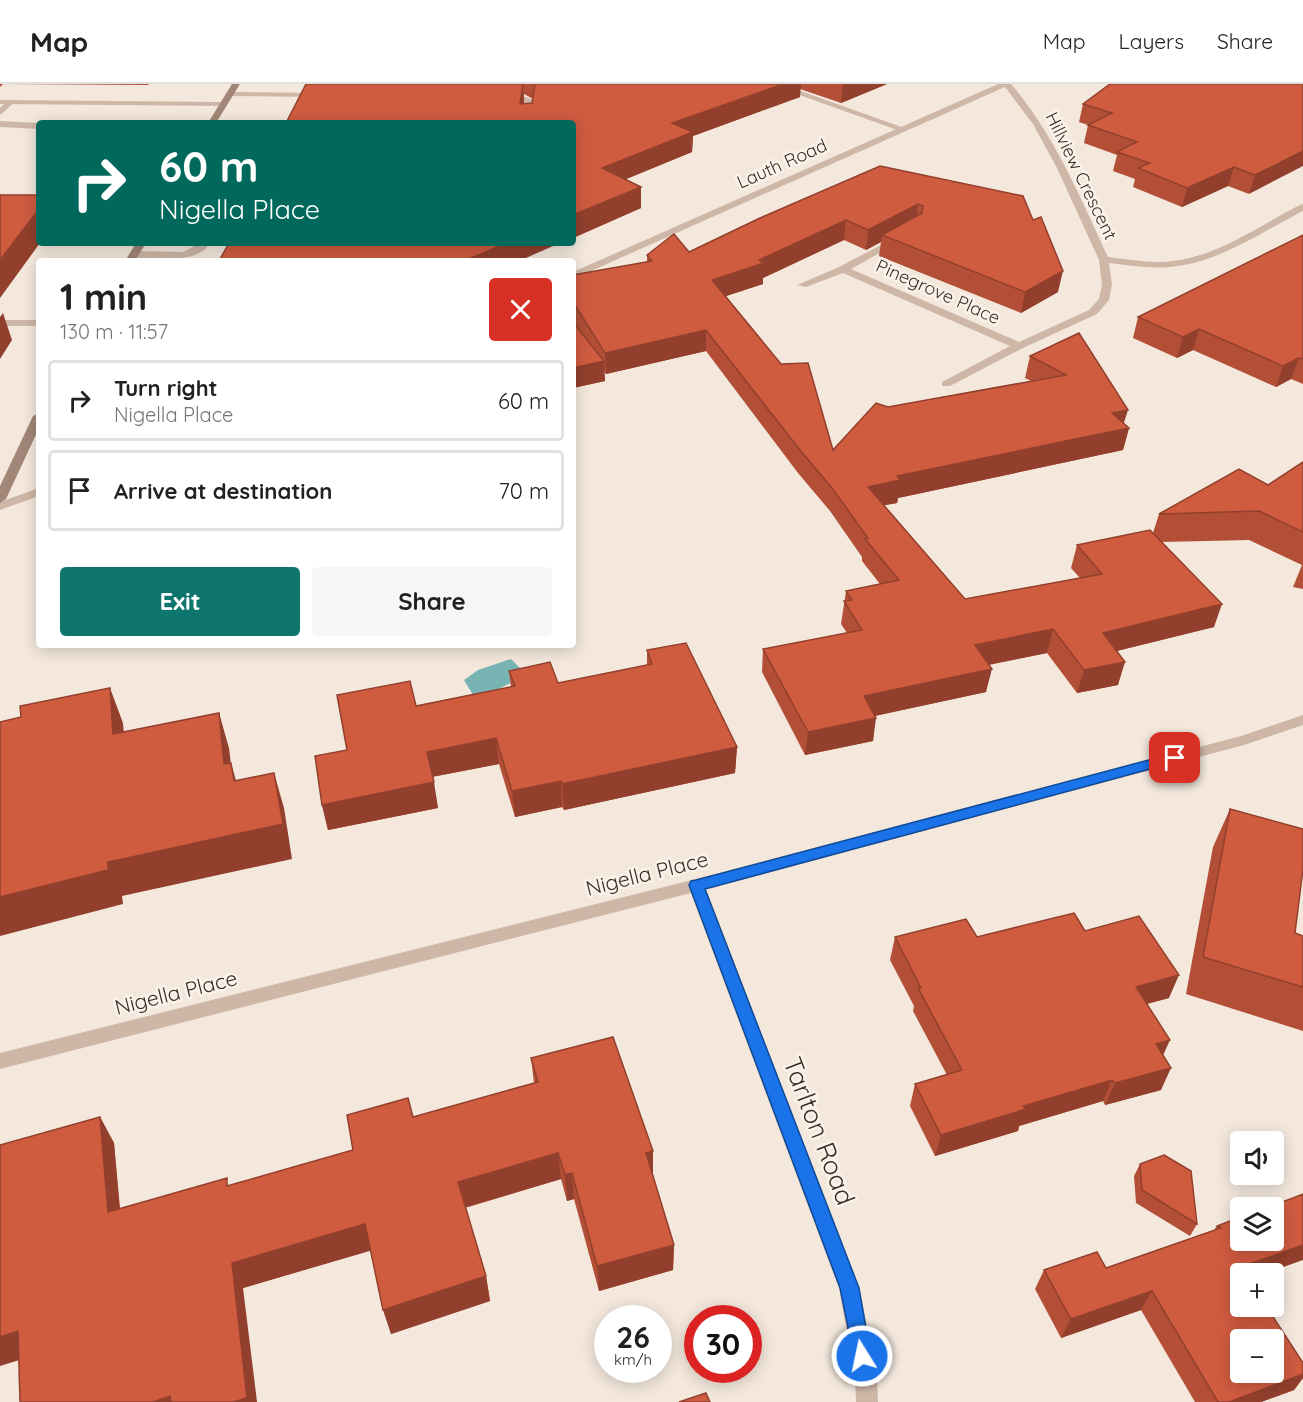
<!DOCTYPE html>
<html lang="en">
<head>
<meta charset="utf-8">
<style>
	body { margin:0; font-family:Quicksand,sans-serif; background:#f6f6f6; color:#202124; height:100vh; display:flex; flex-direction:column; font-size:22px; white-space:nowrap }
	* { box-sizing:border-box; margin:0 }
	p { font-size:20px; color:#757577 }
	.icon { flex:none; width:33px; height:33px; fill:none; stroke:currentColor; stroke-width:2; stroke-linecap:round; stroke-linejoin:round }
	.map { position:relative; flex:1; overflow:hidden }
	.sheet { position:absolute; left:36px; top:174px; width:540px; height:390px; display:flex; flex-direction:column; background:#fff; border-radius:6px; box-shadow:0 3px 15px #0003 }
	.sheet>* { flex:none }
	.banner { position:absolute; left:36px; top:36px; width:540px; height:126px; border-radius:6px; box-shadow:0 3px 15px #0003; background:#00695c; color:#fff; overflow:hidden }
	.tools { position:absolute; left:1230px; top:1047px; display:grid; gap:12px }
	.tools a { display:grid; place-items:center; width:54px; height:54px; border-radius:6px; background:#fff; box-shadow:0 3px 15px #0003; font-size:30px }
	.speed { position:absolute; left:594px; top:1221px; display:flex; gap:12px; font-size:30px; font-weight:700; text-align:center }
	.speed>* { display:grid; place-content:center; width:78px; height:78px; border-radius:50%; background:#fff; box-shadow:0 3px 15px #0003; line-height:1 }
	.speed small { font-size:15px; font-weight:400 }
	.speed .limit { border:9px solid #d22; background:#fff; color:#111 }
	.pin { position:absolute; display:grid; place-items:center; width:51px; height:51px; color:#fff; margin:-26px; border-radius:12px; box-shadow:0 3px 9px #0006 }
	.me { position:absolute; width:66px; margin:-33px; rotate:350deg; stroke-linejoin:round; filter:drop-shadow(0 0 4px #0008) }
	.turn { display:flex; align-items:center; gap:21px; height:126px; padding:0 24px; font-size:27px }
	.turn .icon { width:78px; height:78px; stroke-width:2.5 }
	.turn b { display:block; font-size:42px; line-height:51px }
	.round { display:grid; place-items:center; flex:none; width:63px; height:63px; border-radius:6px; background:#f6f6f6 }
	.summary { display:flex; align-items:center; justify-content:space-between; height:102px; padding:0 24px }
	h1 { font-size:36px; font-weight:700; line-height:45px }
	.button { display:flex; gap:12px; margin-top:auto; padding:12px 24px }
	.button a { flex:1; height:69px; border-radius:6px; background:#0f766e; color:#fff; font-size:24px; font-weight:700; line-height:69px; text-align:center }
	.button a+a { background:#f6f6f6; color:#202124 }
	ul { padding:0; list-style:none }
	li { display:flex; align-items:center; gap:18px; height:81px; margin:0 12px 9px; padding:0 12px; border:3px solid #e0e0e0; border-radius:6px }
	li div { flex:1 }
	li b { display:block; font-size:22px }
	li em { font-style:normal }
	header { display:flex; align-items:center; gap:36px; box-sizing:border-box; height:84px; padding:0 30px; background:#fff; border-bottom:2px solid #e0e0e0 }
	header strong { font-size:28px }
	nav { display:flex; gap:33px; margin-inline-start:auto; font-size:21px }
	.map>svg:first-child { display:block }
	.water { fill:#79b4b4 }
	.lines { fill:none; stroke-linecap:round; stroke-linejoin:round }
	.lane { fill:#ceb7a7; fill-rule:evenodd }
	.street { fill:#ceb7a7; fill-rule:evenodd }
	.secondary { fill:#a28678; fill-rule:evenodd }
	.wall { fill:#b34f37; fill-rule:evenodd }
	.shaded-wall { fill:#92402d }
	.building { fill:#d05c40; stroke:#92402d; stroke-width:1.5; fill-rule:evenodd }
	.route { fill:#1a73e8; stroke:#114b97; stroke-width:1.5 }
	.labels { text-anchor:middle; stroke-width:5; stroke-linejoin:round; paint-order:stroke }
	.far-street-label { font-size:18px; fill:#3a2d28; stroke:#fbf3ea }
	.street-label { font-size:21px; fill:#3a2d28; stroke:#fbf3ea }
	.near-street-label { font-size:26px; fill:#3a2d28; stroke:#fbf3ea }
</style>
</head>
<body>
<header>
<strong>Map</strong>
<nav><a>Map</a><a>Layers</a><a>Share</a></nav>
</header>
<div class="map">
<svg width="1303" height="1318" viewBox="0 0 1303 1318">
	<rect width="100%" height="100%" fill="#f4e8dd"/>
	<path class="water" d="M 511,575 L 527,591 L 476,616 L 464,596 L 478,586 Z"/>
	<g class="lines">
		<path class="lane" d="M 769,0 L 781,0 L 907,45 L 900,47 Z
			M 229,8 L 319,9 L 323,11 L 319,13 L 226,12 L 225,10 Z
			M 505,11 L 523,12 L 534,16 L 531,39 L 523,39 L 527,19 L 502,15 L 501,13 Z
			M 8,16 L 15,18 L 0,31 L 0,24 Z
			M 0,37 L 39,39 L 39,45 L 0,43 Z
			M 200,159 L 210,159 C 206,165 202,168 195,171 C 181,176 140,178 129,170 L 134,167 L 183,168 Z
			M 0,236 L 39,236 L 39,242 L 0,242 Z"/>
		<path class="street" d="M 998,0 L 1011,0 C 1055,52 1080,113 1108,173 C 1129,175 1151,180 1173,177 C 1218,172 1260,141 1300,121 L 1303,120 L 1303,127 C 1262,148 1218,179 1170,183 C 1150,185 1129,181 1109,179 L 1112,201 L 1109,216 L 1097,230 L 1023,264 L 950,302 L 942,302 L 942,298 L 1010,262 L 843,189 L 806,203 L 797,201 L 839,183 L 896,153 L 899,154 L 899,158 L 851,185 L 1019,258 L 1089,226 L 1099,215 L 1102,201 L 1099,176 L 1057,84 L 1033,40 L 1005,3 L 573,195 L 573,188 Z
			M 0,16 L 223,18 L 227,20 L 223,22 L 0,20 Z
			M 39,404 L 39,412 L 0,426 L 0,418 Z
			M 1303,631 L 1303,641 L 1244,661 L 706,805 L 859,1204 L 877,1294 L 878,1318 L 856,1318 L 855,1294 L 839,1204 L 691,809 L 0,985 L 0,969 L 696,795 L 1241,652 Z"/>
		<path class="secondary" d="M 232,0 L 240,0 L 216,39 L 208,39 Z
			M 136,159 L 146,159 L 135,177 L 125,177 Z
			M 39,329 L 39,344 L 6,415 L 0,419 L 0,402 L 33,332 Z"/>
	</g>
	<path class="wall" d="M 0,0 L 149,0 L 148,1 L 3,0 L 0,3 Z
		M 306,0 L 887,0 L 841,19 L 800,5 L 800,13 L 693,52 L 692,68 L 626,95 L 641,124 L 573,154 L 573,39 ZM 524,10 L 533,15 L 532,19 L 524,20 Z
		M 1303,0 L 1249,110 L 1228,102 L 1182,123 L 1133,103 L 1135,95 L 1113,87 L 1117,71 L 1084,59 L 1088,41 L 1079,38 L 1083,20 Z
		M 880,82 L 1058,208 L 1021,229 L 879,172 L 881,158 L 866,166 L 844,156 L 763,194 L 763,200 L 726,212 L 833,366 L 888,323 L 1031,297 L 1025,294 L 1030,272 L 1079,249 L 1124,339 L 1129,344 L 1123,366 L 898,414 L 897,419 L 884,421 L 965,515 L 1080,494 L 1071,484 L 1077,461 L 1153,449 L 1159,430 L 1268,401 L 1303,378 L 1303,505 L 1293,503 L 1302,481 L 1249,456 L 1162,458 L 1214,543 L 1117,567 L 1118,601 L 1077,609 L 1047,569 L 989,581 L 986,608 L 875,632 L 873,657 L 805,671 L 762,588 L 763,565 L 847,549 L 841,540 L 846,507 L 880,500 L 862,477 L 862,473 L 830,427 L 798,389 L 706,267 L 606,290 L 604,288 L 605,297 L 573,304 L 573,243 L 576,242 L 573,237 L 573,191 L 647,178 L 647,171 L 689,168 Z
		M 1303,151 L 1303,300 L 1291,295 L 1276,303 L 1193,266 L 1177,274 L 1133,254 L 1138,233 Z
		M 647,566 L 737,663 L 735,689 L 564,726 L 562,723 L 515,733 L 499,680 L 432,693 L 438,724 L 328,746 L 322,721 L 347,666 L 416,622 L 511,603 L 509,587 L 558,599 L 647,581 Z
		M 1230,725 L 1295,849 L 1303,852 L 1303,947 L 1186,910 L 1213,763 Z
		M 1085,847 L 1169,914 L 1147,920 L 1163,971 L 1161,1006 L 1105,1021 L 1103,1017 L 1019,1042 L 1018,1047 L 935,1072 L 910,1022 L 915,1000 L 947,991 L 913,927 L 914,922 L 890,876 L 895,853 L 977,853 Z
		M 531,974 L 653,1091 L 674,1161 L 673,1186 L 599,1207 L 574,1115 L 567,1117 L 561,1095 L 465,1124 L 486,1192 L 490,1217 L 391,1250 L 371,1166 L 243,1204 L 20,1318 L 100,1033 L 114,1059 L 120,1124 L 230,1101 L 353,1066 L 413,1033 L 534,999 Z
		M 1140,1080 L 1197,1140 L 1190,1152 L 1136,1119 L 1134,1092 Z
		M 1240,1133 L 1240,1190 L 1303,1279 L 1303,1294 L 1294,1306 L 1261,1318 L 1195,1318 L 1141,1226 L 1061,1254 L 1035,1205 L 1044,1186 L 1106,1184 L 1214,1146 L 1217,1142 Z"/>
	<path class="shaded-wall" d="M 523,0 L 524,20 L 520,20 Z
		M 783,0 L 801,0 L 800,13 L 693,52 L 692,68 L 602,105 L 602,84 L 672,39 Z
		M 843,0 L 887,0 L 841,19 Z
		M 1303,67 L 1303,82 L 1249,110 L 1255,91 Z
		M 1234,83 L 1228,102 L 1182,123 L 1187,104 Z
		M 641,103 L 641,124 L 573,154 L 573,131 Z
		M 918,120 L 916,140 L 882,151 L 881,158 L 866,166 L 868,146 Z
		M 39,125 L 39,159 L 40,159 L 0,214 L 0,176 Z
		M 846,136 L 844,156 L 763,194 L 763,200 L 711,217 L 712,196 L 759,176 Z
		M 507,159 L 560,159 L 519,177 L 464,177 Z
		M 1063,187 L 1058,208 L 1021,229 L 1025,208 Z
		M 3,229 L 12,256 L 0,275 L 0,233 Z
		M 1199,245 L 1193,266 L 1177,274 L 1183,253 Z
		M 706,246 L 706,267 L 606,290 L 605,269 Z
		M 1299,274 L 1291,295 L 1276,303 L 1283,282 Z
		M 604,277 L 605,297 L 573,304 L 573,284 Z
		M 1128,326 L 1122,345 L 1129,344 L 1123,366 L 898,414 L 897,419 L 865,425 L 868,403 L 897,392 L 1112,329 Z
		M 1222,520 L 1214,543 L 1096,572 L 1103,549 Z
		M 1053,545 L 1047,569 L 970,584 L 975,561 Z
		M 1125,578 L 1118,601 L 1077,609 L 1084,586 Z
		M 992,585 L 986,608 L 860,635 L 864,612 Z
		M 110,604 L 123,639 L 127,685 L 113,650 Z
		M 219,629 L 229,664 L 235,715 L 224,680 Z
		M 876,634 L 873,657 L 805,671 L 808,648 Z
		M 496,654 L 499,680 L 431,693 L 427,668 Z
		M 737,663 L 735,689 L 564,726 L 562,700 Z
		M 231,679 L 241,714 L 234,697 Z
		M 274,689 L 284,724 L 292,775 L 122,812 L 123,820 L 0,852 L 0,813 L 108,778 Z
		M 561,697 L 562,723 L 515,733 L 512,707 Z
		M 434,698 L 438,724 L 328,746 L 322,721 Z
		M 1179,891 L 1169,914 L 1127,925 L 1136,903 Z
		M 1170,956 L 1160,978 L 1156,960 Z
		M 1171,984 L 1161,1006 L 1105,1021 L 1115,999 Z
		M 1112,996 L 1103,1017 L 1019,1042 L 1018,1047 L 935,1072 L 941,1051 L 1023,1022 Z
		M 100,1033 L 114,1059 L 122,1153 L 108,1128 Z
		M 653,1067 L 653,1093 L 646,1069 Z
		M 558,1069 L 561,1095 L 463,1124 L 458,1098 Z
		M 572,1089 L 574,1115 L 567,1117 L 565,1091 Z
		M 365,1140 L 373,1166 L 243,1204 L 257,1318 L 233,1318 L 232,1179 Z
		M 674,1161 L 673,1186 L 599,1207 L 597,1182 Z
		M 1303,1161 L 1303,1176 L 1264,1190 L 1240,1190 L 1241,1183 Z
		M 486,1192 L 490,1217 L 391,1250 L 383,1226 Z
		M 1152,1207 L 1141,1226 L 1061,1254 L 1071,1235 Z
		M 18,1247 L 36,1271 L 0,1282 L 0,1253 Z
		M 1303,1290 L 1303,1294 L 1294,1306 L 1261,1318 L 1229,1318 Z
		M 170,1312 L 174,1318 L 153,1318 Z"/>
	<path class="building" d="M 306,0 L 523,0 L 520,20 L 532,19 L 535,0 L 783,0 L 672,39 L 693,48 L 602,84 L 641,103 L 573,131 L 573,39 L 286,39 Z
		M 1110,0 L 1303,0 L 1303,67 L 1255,91 L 1234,83 L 1187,104 L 1138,84 L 1150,79 L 1117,68 L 1137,58 L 1088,41 L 1112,29 L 1083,20 Z
		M 880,82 L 1023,112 L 1033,136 L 1041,133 L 1063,187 L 1025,208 L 882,151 L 922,129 L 923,122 L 918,120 L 868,146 L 846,136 L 759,176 L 764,179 L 712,196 L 781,280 L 808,279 L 833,366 L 876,319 L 888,323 L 1066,291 L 1030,272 L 1079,249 L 1128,326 L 1112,329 L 1129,344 L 897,392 L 900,396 L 868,403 L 965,515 L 1102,490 L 1077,461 L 1150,446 L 1222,520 L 1103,549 L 1125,578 L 1084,586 L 1053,545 L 975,561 L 992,585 L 864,612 L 876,634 L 808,648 L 763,565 L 862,546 L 844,517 L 852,516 L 846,507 L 899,496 L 865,455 L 868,454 L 832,404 L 800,366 L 706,246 L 605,269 L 573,218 L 573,191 L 652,177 L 647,171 L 674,150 L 689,168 L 760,134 Z
		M 0,111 L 39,111 L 39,125 L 0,176 Z
		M 1303,151 L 1303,275 L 1299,274 L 1283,282 L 1199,245 L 1183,253 L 1138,233 Z
		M 229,159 L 507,159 L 464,177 L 427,177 L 425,176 L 422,177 L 219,177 Z
		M 576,242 L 604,277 L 573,284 L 573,243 Z
		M 1303,378 L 1303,448 L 1259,427 L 1159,430 L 1239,385 L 1268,401 Z
		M 686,559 L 737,663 L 562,700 L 561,697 L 512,707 L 496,654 L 427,668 L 434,698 L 322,721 L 315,672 L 347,666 L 337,611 L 410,597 L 416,622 L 515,602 L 509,587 L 550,578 L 558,599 L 652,580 L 647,566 Z
		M 110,604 L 113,650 L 219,629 L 224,680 L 231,679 L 234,697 L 274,689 L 283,740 L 108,778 L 108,786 L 0,813 L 0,638 L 21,633 L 20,622 Z
		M 1230,725 L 1303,745 L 1303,785 L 1295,849 L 1303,852 L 1303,903 L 1203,873 Z
		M 1074,829 L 1085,847 L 1139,832 L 1179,891 L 1136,903 L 1170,956 L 1156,960 L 1171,984 L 1115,999 L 1112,996 L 1023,1022 L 1026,1025 L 941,1051 L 915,1000 L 962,986 L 918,904 L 921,904 L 895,853 L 966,835 L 977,853 Z
		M 613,953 L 653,1067 L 646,1069 L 674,1161 L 597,1182 L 572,1089 L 565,1091 L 558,1069 L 458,1098 L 486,1192 L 383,1226 L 365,1140 L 232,1179 L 247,1314 L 233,1318 L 171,1318 L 170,1312 L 153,1318 L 20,1318 L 18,1247 L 0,1253 L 0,1061 L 100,1033 L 108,1128 L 227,1094 L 227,1102 L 353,1066 L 347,1031 L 408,1014 L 413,1033 L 538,998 L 531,974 Z
		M 1164,1071 L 1191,1087 L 1197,1140 L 1142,1106 L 1140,1080 Z
		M 1303,1110 L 1303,1161 L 1241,1183 L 1245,1190 L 1240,1190 L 1240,1222 L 1266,1222 L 1303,1279 L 1303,1290 L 1229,1318 L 1218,1318 L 1152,1207 L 1071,1235 L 1044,1186 L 1097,1168 L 1106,1184 L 1221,1144 L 1217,1142 L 1240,1133 L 1240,1156 L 1274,1156 L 1274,1124 L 1267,1124 ZM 1240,1256 L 1274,1256 L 1274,1288 L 1240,1288 Z
		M 706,1309 L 710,1318 L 679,1318 Z"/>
	<path class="route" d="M 1175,669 L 1182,674 L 1180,677 L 705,805 L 859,1204 L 871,1272 L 869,1278 L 862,1281 L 855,1278 L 840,1204 L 689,801 L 691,797 L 696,796 Z"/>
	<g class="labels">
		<g class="far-street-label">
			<text transform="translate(782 80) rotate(-24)" y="6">Lauth Road</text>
			<text transform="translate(1081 92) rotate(64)" y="6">Hillview Crescent</text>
			<text transform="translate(938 208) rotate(24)" y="6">Pinegrove Place</text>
		</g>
		<g class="street-label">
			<text transform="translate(647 790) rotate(-14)" y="7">Nigella Place</text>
			<text transform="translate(176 909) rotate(-14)" y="7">Nigella Place</text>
		</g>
		<g class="near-street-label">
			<text transform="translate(819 1047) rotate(69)" y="9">Tarlton Road</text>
		</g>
	</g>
</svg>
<div class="tools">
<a><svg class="icon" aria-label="sound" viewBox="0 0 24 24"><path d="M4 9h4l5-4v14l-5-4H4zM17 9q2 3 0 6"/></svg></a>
<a><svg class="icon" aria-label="layers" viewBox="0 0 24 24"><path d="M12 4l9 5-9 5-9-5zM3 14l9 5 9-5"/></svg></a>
<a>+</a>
<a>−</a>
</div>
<div class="speed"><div>26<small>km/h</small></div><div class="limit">30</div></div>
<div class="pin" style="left:1175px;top:674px;background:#d93025"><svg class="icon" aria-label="arrive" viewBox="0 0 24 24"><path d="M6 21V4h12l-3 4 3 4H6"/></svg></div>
<svg class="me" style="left:862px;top:1272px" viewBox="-20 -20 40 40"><circle r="17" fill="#1a73e8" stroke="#fff" stroke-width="3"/><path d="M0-11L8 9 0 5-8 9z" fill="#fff"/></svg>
<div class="banner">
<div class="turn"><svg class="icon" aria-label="right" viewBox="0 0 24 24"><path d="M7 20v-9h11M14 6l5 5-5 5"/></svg><div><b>60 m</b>Nigella Place</div></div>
</div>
<section class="sheet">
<div class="summary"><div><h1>1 min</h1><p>130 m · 11:57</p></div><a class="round" style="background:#d93025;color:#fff"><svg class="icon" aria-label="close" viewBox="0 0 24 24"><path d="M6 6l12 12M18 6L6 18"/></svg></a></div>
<ul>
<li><svg class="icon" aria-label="right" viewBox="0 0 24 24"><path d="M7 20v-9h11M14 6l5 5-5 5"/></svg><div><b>Turn right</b><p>Nigella Place</p></div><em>60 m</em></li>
<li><svg class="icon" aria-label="arrive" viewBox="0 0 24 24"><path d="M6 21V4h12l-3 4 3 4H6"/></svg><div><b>Arrive at destination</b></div><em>70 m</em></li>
</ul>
<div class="button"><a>Exit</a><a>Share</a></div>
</section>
</div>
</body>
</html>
